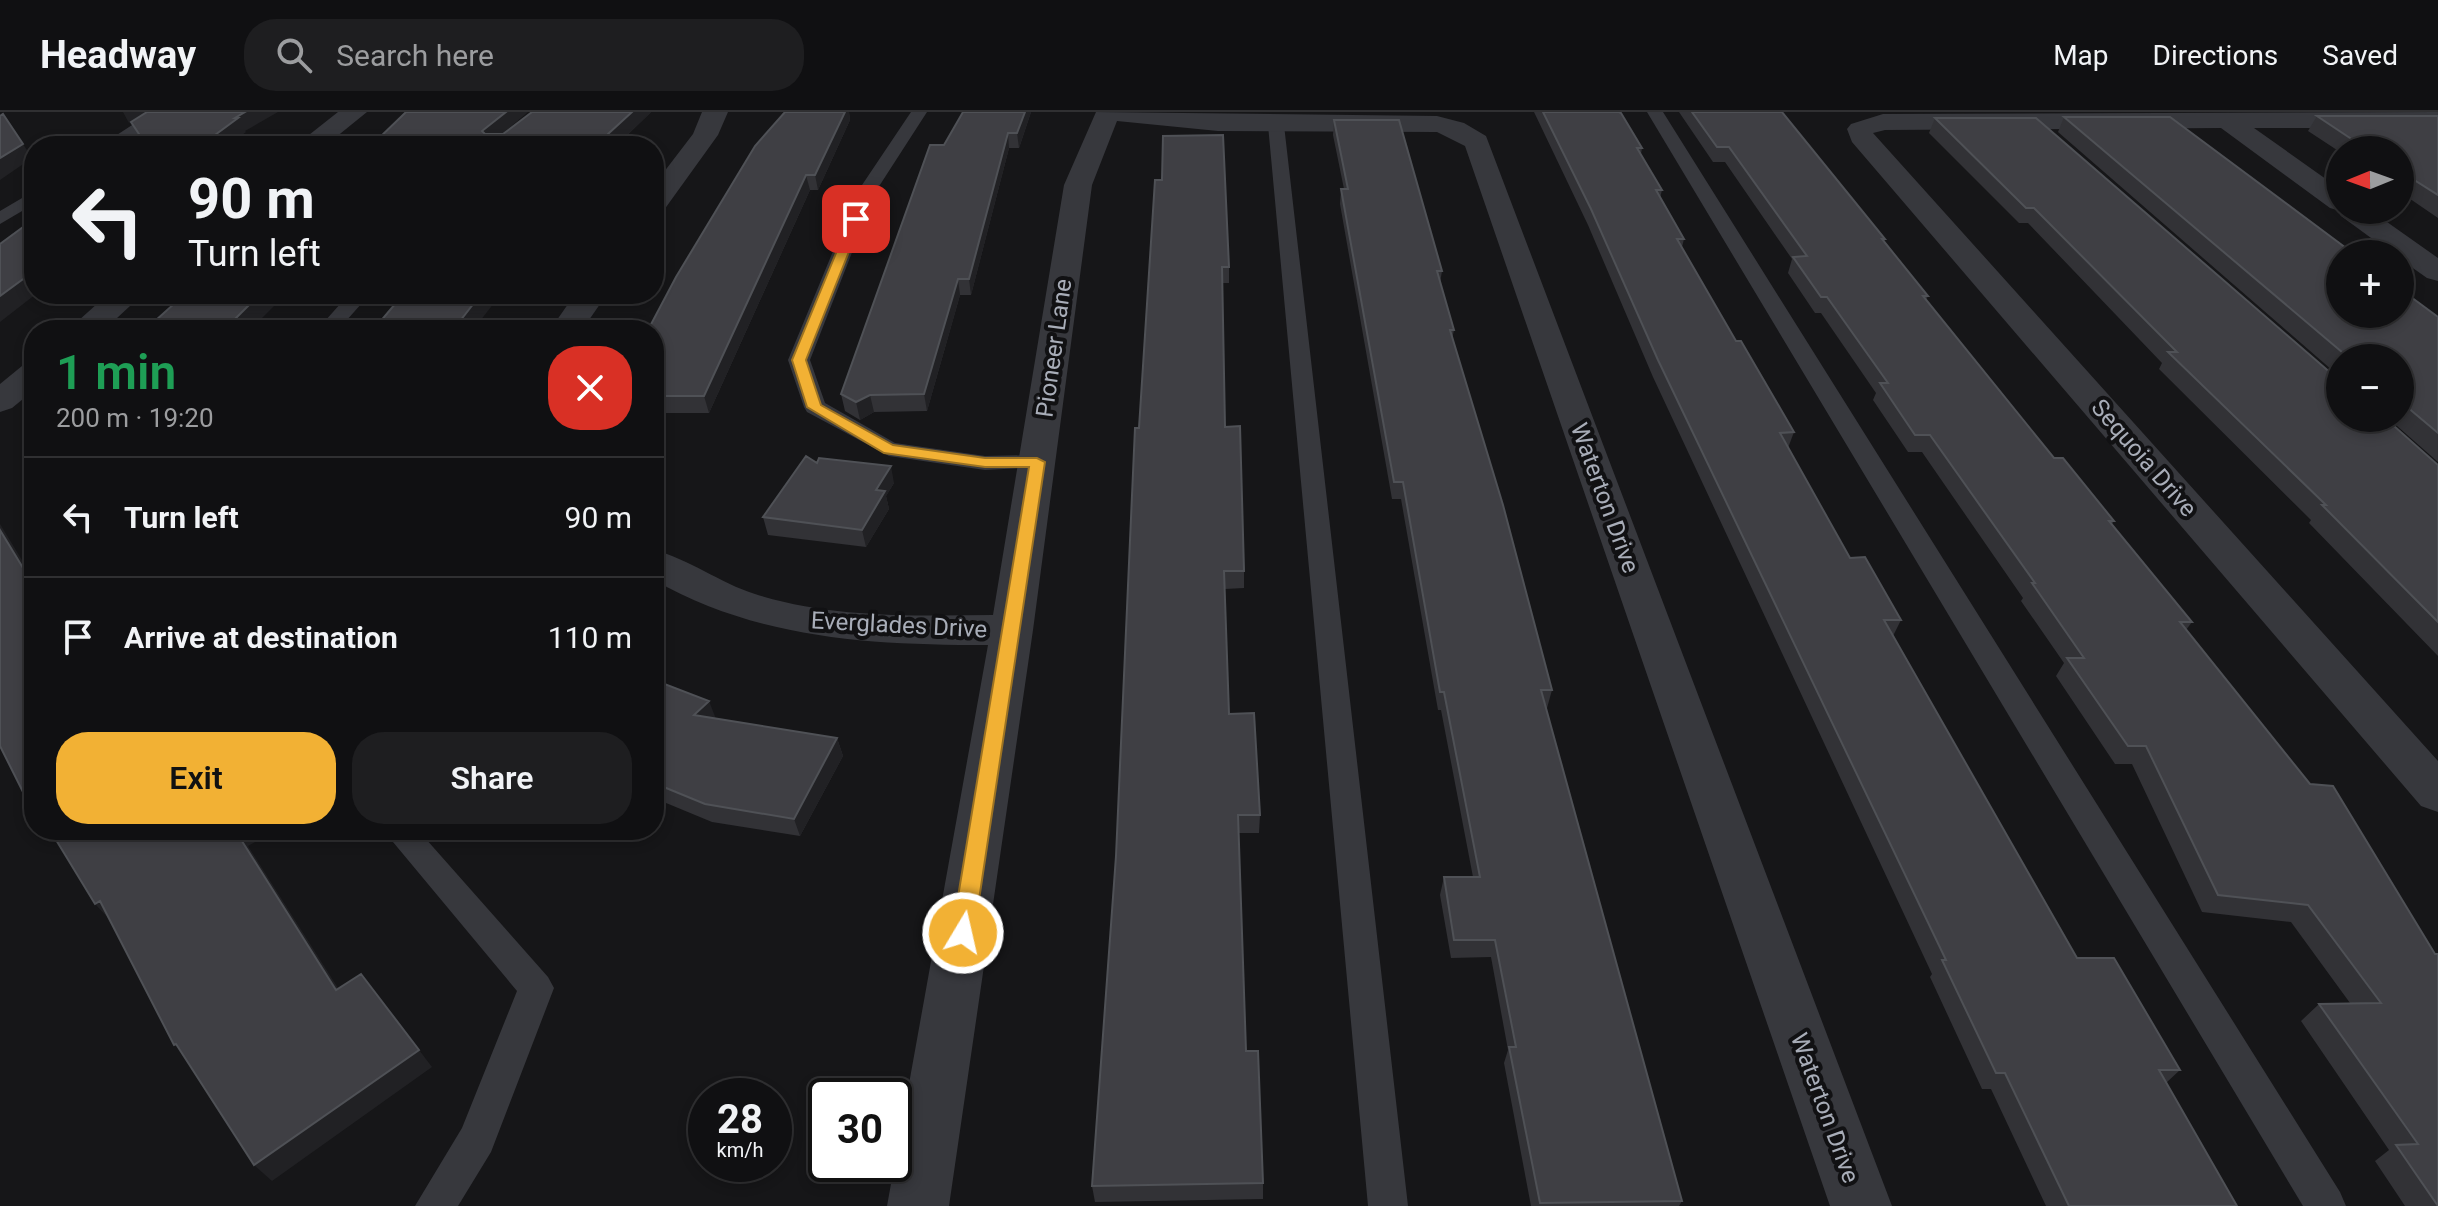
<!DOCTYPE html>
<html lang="en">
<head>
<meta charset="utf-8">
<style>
	body { margin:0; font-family:Roboto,sans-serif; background:#1e1e20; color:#f1f3f6; height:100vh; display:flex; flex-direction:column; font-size:30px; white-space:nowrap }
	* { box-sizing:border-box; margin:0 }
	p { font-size:26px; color:#9c9d9f }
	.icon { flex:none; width:44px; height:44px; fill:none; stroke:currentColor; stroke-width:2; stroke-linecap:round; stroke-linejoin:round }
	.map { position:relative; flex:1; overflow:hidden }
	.panel { position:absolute; left:24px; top:208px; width:640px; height:520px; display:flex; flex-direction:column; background:#101012; border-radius:32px; box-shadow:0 4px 12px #0003,0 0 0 2px #303032 }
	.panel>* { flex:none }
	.guide { position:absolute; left:24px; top:24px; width:640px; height:168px; border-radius:32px; box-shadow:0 4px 12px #0003,0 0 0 2px #303032; background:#101012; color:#f1f3f6; overflow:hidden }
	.needle { width:52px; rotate:269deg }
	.buttons { position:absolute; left:2326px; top:24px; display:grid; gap:16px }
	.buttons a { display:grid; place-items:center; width:88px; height:88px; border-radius:50%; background:#101012; box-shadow:0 4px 12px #0003,0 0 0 2px #303032; font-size:40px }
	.speed { position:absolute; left:688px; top:966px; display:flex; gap:16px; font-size:40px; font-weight:700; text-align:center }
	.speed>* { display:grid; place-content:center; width:104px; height:104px; border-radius:50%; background:#101012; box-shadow:0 4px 12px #0003,0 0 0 2px #303032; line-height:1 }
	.speed small { font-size:20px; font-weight:400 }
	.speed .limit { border:4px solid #111; border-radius:12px; background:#fff; color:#111 }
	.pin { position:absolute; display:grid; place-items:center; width:68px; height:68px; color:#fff; margin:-34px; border-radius:16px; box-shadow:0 4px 12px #0006 }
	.me { position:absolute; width:88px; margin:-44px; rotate:9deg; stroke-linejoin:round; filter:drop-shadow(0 0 6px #0008) }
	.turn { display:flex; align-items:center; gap:28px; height:168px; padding:0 32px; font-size:36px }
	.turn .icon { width:104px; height:104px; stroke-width:2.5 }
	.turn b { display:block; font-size:56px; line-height:68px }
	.round { display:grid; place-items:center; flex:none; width:84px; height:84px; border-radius:32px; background:#1e1e20 }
	.overview { display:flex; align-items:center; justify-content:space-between; height:136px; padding:0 32px }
	h1 { font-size:48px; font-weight:600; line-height:60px; color:#1e9e55 }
	.primary-button { display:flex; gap:16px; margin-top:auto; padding:16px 32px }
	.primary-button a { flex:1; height:92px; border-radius:32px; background:#f2b134; color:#111; font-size:32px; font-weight:600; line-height:92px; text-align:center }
	.primary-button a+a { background:#1e1e20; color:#f1f3f6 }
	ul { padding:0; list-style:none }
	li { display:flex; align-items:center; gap:24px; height:120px; padding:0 32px; border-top:2px solid #303032 }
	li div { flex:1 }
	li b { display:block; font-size:30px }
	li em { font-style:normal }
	header { display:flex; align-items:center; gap:48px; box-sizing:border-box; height:112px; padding:0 40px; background:#101012; border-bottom:2px solid #303032 }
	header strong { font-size:38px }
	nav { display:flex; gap:44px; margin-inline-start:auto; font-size:28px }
	.search { width:560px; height:72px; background:#1e1e20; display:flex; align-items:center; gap:20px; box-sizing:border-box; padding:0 28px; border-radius:32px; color:#9c9d9f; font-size:30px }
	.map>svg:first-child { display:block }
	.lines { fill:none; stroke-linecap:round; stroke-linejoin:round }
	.lane { fill:#37383d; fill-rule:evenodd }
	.street { fill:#37383d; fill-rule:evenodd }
	.wall { fill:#323236 }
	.shaded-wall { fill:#212124 }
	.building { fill:#3f3f44; stroke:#4f5156; stroke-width:2 }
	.route { fill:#f2b134; stroke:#9d7322; stroke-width:2 }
	.labels { text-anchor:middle; stroke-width:8; stroke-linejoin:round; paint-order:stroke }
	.street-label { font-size:24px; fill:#a8adb8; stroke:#111113 }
</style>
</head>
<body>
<header>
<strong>Headway</strong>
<div class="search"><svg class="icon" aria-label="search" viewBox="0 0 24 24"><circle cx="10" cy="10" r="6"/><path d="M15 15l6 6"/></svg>Search here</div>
<nav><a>Map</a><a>Directions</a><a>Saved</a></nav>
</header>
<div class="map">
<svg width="2438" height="1094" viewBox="0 0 2438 1094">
	<rect width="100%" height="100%" fill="#161618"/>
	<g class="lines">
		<path class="lane" d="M 152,0 L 171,0 L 120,34 L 100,34 Z
			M 911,0 L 927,0 L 876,79 L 810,248 L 825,291 L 895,331 L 985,344 L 1037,343 L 1045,345 L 1049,350 L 1045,355 L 985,358 L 889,344 L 807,300 L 804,295 L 788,248 L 858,79 Z
			M 1647,0 L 1663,0 L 2340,1080 L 2346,1094 L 2303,1094 Z
			M 1276,8 L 1284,13 L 1408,1094 L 1368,1094 L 1268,13 Z
			M 34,79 L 34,92 L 0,112 L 0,99 Z
			M 349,182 L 370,182 L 338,218 L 317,218 Z
			M 383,718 L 418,718 L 548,865 L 554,876 L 491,1040 L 458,1094 L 415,1094 L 462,1016 L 517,879 Z"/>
		<path class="street" d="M 338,0 L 367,0 L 325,34 L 295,34 Z
			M 702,0 L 728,0 L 718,23 L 664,98 L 654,100 L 654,73 L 693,22 Z
			M 1096,0 L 1437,4 L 1464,11 L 1486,24 L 1892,1094 L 1830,1094 L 1465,34 L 1437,20 L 1218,19 L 1117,9 L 1092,73 L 1033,518 L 949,1094 L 887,1094 L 988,533 C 872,533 757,527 654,468 L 654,438 C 689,447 720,471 755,482 C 831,506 914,504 993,503 L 1064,73 Z
			M 2438,0 L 2438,16 L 2254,16 L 2340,77 L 2340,98 L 2370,98 L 2438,146 L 2438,169 L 2427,166 L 2400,147 L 2400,142 L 2393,142 L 2341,104 L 2337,98 L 2330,96 L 2221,16 L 1885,18 L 1873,21 L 2438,649 L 2438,700 L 2421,694 L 1852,30 L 1847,17 L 1851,12 L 1883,2 Z
			M 108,182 L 143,182 L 104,218 L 68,218 Z
			M 575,182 L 607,182 L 582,218 L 550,218 Z
			M 34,251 L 34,278 L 12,296 L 0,300 L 0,272 L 22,254 Z"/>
	</g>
	<path class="wall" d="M 651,0 L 616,34 L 378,34 L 376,29 L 502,22 Z
		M 785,0 L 849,0 L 850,8 L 818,78 L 810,78 L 709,301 L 654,301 L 654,218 Z
		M 963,0 L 1031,0 L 1019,36 L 1009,36 L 971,183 L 960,183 L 927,299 L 874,300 L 860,308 L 845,299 L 841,282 L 944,33 Z
		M 1534,0 L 1619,0 L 1642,36 L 1641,42 L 1662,78 L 1660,86 L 1684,127 L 1682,135 L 1736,229 L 1794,320 L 1788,336 L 1850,446 L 1901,508 L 1893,524 L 2077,846 L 2180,958 L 2166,971 L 2237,1094 L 2046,1094 L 1991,977 L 1982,977 L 1930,865 L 1932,862 L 1653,265 L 1588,113 Z
		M 1679,0 L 1782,0 L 1885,127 L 1884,130 L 1928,184 L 1926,188 L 2054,346 L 2114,409 L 2112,412 L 2192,510 L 2186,518 L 2310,672 L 2333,674 L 2438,1094 L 2405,1094 L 2375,1049 L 2389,1038 L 2301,909 L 2319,892 L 2350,891 L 2291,810 L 2202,800 L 2132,652 L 2115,652 L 2056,564 L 2064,551 L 2021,489 L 2023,486 L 1922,340 L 1908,340 L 1873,288 L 1876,281 L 1821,201 L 1815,201 L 1788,161 L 1792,147 L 1725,50 L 1713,50 Z
		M 2317,4 L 2438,4 L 2438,106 L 2400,80 L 2400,38 L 2340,38 L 2340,40 L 2308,19 Z
		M 2064,5 L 2438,205 L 2438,350 L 2388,306 L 2400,306 L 2400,246 L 2340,246 L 2340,265 L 2058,20 Z
		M 1935,6 L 2340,269 L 2438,353 L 2438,544 L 2309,411 L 2311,408 L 2159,257 L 2162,251 L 2028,111 L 2019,111 L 1929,21 Z
		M 1334,8 L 1442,159 L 1440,171 L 1454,218 L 1452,227 L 1552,578 L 1547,596 L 1546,596 L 1682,1089 L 1679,1094 L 1531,1094 L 1504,951 L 1508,938 L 1491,845 L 1451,846 L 1440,783 L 1444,765 L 1473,765 L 1441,598 L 1438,598 L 1401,387 L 1392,387 L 1340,92 L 1341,77 L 1344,77 L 1333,23 Z
		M 1155,68 L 1229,155 L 1229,171 L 1222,171 L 1225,315 L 1244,459 L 1244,476 L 1225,477 L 1229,602 L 1260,703 L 1259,721 L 1239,721 L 1246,939 L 1263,1071 L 1263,1087 L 1095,1090 L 1092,1074 L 1116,744 L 1139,316 Z
		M 817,351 L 894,371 L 886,384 L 889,397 L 866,435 L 768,423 L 763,405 Z
		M 654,568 L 716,607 L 837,626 L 843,644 L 800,724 L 712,710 L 654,686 Z"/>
	<path class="shaded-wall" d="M 123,0 L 146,0 L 129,11 Z
		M 245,0 L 278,0 L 245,19 L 246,20 L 228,34 L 200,34 L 235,6 Z
		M 506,0 L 528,0 L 495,28 L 486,28 L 482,19 Z
		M 632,0 L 651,0 L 616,34 L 599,34 L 608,22 Z
		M 845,0 L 849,0 L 850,8 L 818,78 L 815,63 Z
		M 1025,0 L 1031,0 L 1019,36 L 1017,21 Z
		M 1008,21 L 1009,36 L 971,183 L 969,167 Z
		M 23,32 L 32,46 L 0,68 L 0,46 Z
		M 806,63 L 810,78 L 709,301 L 704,284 Z
		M 34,159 L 34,182 L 36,182 L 0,210 L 0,184 Z
		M 958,167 L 960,183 L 927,299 L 924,282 Z
		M 260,182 L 286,182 L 250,218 L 224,218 Z
		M 481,182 L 501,182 L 473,218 L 453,218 Z
		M 870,283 L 874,300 L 860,308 L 856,290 Z
		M 891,354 L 894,371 L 886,384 L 889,397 L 866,435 L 862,418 L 876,378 Z
		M 0,412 L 34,468 L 34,474 L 0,418 Z
		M 709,589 L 716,607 L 694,603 Z
		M 837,626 L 843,644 L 800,724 L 794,707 Z
		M 235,718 L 256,718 L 262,726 L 248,734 L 350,895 L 336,878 Z
		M 100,789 L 112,810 L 95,792 Z
		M 361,862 L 432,955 L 272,1069 L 254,1053 Z"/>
	<path class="building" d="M 147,0 L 245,0 L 235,6 L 238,6 L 200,34 L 135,34 L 143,28 L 131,10 Z
		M 406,0 L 506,0 L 482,19 L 485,22 L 503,22 L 532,0 L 632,0 L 608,22 L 599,34 L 527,34 L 533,27 L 376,29 Z
		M 785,0 L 845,0 L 815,63 L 806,63 L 704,284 L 654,284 L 654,218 L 648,218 L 676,165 L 755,34 Z
		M 963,0 L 1025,0 L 1017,21 L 1008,21 L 969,167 L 958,167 L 924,282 L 870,283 L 856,290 L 841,282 L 930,33 L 944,33 Z
		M 1543,0 L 1619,0 L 1621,1 L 1642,36 L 1637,36 L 1662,78 L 1656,78 L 1684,127 L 1677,127 L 1736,229 L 1741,229 L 1794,320 L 1780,321 L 1850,446 L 1865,445 L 1901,508 L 1884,508 L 2077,846 L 2114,846 L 2180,958 L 2159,958 L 2237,1094 L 2069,1094 L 2005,961 L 1996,961 L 1942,848 L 1946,848 L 1658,248 L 1591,97 Z
		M 1692,0 L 1782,0 L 1885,127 L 1882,127 L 1928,184 L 1923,184 L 2054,346 L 2063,346 L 2114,409 L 2109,409 L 2192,510 L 2180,510 L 2310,672 L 2333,674 L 2435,842 L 2438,842 L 2438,1094 L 2396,1033 L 2418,1032 L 2319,892 L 2381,891 L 2308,793 L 2218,783 L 2146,634 L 2128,634 L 2067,546 L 2084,546 L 2032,471 L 2035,471 L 1930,323 L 1915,323 L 1880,271 L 1888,271 L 1827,185 L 1821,185 L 1793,145 L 1807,144 L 1729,35 L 1717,35 Z
		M 3,2 L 23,32 L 0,46 L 0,4 Z
		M 2317,4 L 2438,4 L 2438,83 L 2400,59 L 2400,38 L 2368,38 Z
		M 2064,5 L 2170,5 L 2354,142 L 2340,142 L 2340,202 L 2400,202 L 2400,177 L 2438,205 L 2438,321 L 2400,289 L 2400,246 L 2349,246 Z
		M 1935,6 L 2036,6 L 2340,269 L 2340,306 L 2385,306 L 2438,353 L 2438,510 L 2322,393 L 2326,393 L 2168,240 L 2177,240 L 2034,96 L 2026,96 Z
		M 1334,8 L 1399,8 L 1442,159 L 1437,159 L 1454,218 L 1450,218 L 1503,393 L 1552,578 L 1541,578 L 1682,1089 L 1540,1091 L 1509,935 L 1516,935 L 1495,828 L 1454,828 L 1444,765 L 1480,765 L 1444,580 L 1440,580 L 1403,370 L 1394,370 L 1341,77 L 1348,77 Z
		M 1223,23 L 1229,155 L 1222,155 L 1225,315 L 1240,314 L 1244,459 L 1224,459 L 1229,602 L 1254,601 L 1260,703 L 1238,703 L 1246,939 L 1258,939 L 1263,1071 L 1092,1074 L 1116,744 L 1135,316 L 1139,316 L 1155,68 L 1162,68 L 1163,24 Z
		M 34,107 L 34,159 L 0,184 L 0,132 Z
		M 185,182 L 260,182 L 224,218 L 145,218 Z
		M 398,182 L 481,182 L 453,218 L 378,218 L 384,211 L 379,211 L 396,191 L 390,191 Z
		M 806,344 L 817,351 L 819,346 L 891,354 L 876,378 L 885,379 L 862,418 L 763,405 Z
		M 0,418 L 34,474 L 34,702 L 0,634 Z
		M 654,568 L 709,589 L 694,603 L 837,626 L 794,707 L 705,692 L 654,671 Z
		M 50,718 L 235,718 L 336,878 L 361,862 L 419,938 L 254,1053 L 176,932 L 174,933 L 100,789 L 95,792 Z"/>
	<path class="route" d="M 856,104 L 862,107 L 806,248 L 821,293 L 893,333 L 985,346 L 1037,346 L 1045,350 L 974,821 L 971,828 L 963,831 L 955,828 L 952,821 L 1029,355 L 985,355 L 884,341 L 807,295 L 792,248 L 850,107 Z"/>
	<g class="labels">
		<g class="street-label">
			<text transform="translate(1054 236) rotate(-82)" y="8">Pioneer Lane</text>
			<text transform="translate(2144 346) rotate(49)" y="8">Sequoia Drive</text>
			<text transform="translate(1605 386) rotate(70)" y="8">Waterton Drive</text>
			<text transform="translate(899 513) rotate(3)" y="8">Everglades Drive</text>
			<text transform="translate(1825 996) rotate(70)" y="8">Waterton Drive</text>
		</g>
	</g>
</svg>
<div class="buttons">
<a><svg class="needle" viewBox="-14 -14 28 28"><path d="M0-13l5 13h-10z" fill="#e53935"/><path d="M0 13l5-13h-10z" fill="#9c9d9f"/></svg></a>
<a>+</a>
<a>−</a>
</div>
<div class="speed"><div>28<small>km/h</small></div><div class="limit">30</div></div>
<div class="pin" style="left:856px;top:107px;background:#d93025"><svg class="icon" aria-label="arrive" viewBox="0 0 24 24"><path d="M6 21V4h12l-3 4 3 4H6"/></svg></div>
<svg class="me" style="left:963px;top:821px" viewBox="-20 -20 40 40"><circle r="17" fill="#f2b134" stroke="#fff" stroke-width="3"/><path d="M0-11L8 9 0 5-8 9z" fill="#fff"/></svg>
<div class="guide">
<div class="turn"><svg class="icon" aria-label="left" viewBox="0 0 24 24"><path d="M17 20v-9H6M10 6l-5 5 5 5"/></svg><div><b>90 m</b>Turn left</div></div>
</div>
<section class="panel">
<div class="overview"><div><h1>1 min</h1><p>200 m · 19:20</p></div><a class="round" style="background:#d93025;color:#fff"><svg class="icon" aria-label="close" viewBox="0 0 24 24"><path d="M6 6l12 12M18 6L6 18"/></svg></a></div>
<ul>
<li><svg class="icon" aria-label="left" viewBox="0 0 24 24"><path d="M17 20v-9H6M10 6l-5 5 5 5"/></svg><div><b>Turn left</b></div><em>90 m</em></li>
<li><svg class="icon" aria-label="arrive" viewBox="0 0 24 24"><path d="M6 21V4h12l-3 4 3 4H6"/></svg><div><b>Arrive at destination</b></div><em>110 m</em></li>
</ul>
<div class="primary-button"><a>Exit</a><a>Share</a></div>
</section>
</div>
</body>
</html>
